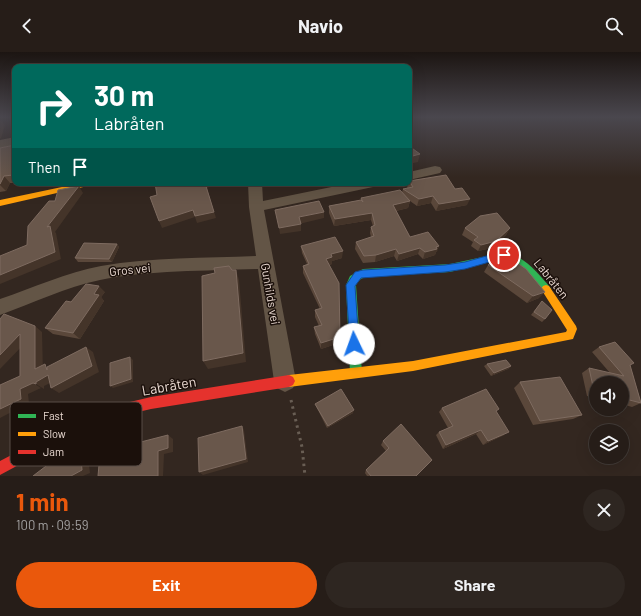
<!DOCTYPE html>
<html lang="en">
<head>
<meta charset="utf-8">
<style>
	body { margin:0; font-family:Barlow,sans-serif; background:#2e2621; color:#f1f3f6; height:100vh; display:flex; flex-direction:column; font-size:15px; white-space:nowrap }
	* { box-sizing:border-box; margin:0 }
	p { font-size:13px; color:#a4a2a2 }
	.icon { flex:none; width:22px; height:22px; fill:none; stroke:currentColor; stroke-width:2; stroke-linecap:round; stroke-linejoin:round }
	.map { position:relative; height:424px; overflow:hidden }
	.sheet { display:flex; flex-direction:column; background:#261d18; flex:1 }
	.sheet>* { flex:none }
	.guide { position:absolute; left:12px; top:12px; width:400px; height:122px; border-radius:8px; box-shadow:0 4px 16px #0002,0 0 0 1px #423b37; background:#00695c; color:#fff; overflow:hidden }
	.buttons { position:absolute; left:589px; top:324px; display:grid; gap:8px }
	.buttons a { display:grid; place-items:center; width:40px; height:40px; border-radius:50%; background:#261d18; box-shadow:0 4px 16px #0002,0 0 0 1px #423b37; font-size:20px }
	.pin { position:absolute; display:grid; place-items:center; width:34px; height:34px; color:#fff; margin:-17px; border:2px solid #fff; border-radius:50%; box-shadow:0 1px 4px #0007 }
	.me { position:absolute; width:44px; margin:-22px; rotate:357deg; stroke-linejoin:round; filter:drop-shadow(0 0 3px #0008) }
	.turn { display:flex; align-items:center; gap:14px; height:84px; padding:0 16px; font-size:18px }
	.turn .icon { width:52px; height:52px; stroke-width:2.5 }
	.turn b { display:block; font-size:28px; line-height:34px }
	.then { display:flex; align-items:center; height:38px; padding:0 16px; background:#0003; gap:8px; font-size:15px }
	.round { display:grid; place-items:center; flex:none; width:42px; height:42px; border-radius:21px; background:#2e2621 }
	.headline { display:flex; align-items:center; justify-content:space-between; height:68px; padding:0 16px }
	h1 { font-size:24px; font-weight:700; line-height:30px; color:#ea580c }
	.button { display:flex; gap:8px; margin-top:auto; padding:8px 16px }
	.button a { flex:1; height:46px; border-radius:24px; background:#ea580c; color:#fff; font-size:16px; font-weight:700; line-height:46px; text-align:center }
	.button a+a { background:#2e2621; color:#f1f3f6 }
	header { display:flex; justify-content:space-between; align-items:center; height:52px; padding:0 16px; background:#261d18; font-size:18px; font-weight:700 }
	.map>svg:first-child { display:block }
	.lines { fill:none; stroke-linecap:round; stroke-linejoin:round }
	.path { stroke:#695e54; stroke-width:3; stroke-dasharray:2.5 4; stroke-linecap:butt }
	.street { fill:#635546; fill-rule:evenodd }
	.fast { fill:#30b455; fill-rule:evenodd }
	.slow { fill:#ff9f0a; fill-rule:evenodd }
	.jam { fill:#e5322d; fill-rule:evenodd }
	.wall { fill:#5a473a }
	.shaded-wall { fill:#443429 }
	.building { fill:#69574b; stroke:#7e6b60 }
	.route { fill:#1a73e8; stroke:#114b97 }
	.labels { text-anchor:middle; stroke-width:3; stroke-linejoin:round; paint-order:stroke }
	.street-label { font-size:12px; fill:#eadad2; stroke:#1b100b }
	.near-street-label { font-size:14px; fill:#eadad2; stroke:#1b100b }
	.key { fill:#1b100b; stroke:#594d47; stroke-width:1 }
	.key-label { font-size:11px; fill:#eadad2 }
</style>
</head>
<body>
<header><svg class="icon" aria-label="back" viewBox="0 0 24 24"><path d="M15 5l-7 7 7 7"/></svg>Navio<svg class="icon" aria-label="search" viewBox="0 0 24 24"><circle cx="10" cy="10" r="6"/><path d="M15 15l6 6"/></svg></header>
<div class="map">
<svg width="641" height="424" viewBox="0 0 641 424">
	<rect width="100%" height="100%" fill="#332720"/>
	<g class="lines">
		<path class="path" d="M 291,348 L 302,395 L 305,424"/>
		<path class="street" d="M 15,85 L 15,93 L 0,96 L 0,88 Z
			M 435,114 L 440,115 L 442,118 L 440,121 L 409,128 L 409,120 Z
			M 248,131 L 262,131 L 263,149 L 351,131 L 380,131 L 378,134 L 373,135 L 264,158 L 296,329 L 293,336 L 285,340 L 277,336 L 274,329 L 258,217 C 208,219 148,218 100,228 C 66,235 33,251 0,263 L 0,247 C 33,236 67,220 101,214 C 152,205 205,206 256,204 L 249,155 Z"/>
		<path class="fast" d="M 506,200 C 526,206 536,219 549,234 L 551,237 L 549,240 L 546,241 L 543,240 L 524,218 L 515,210 L 505,206 L 450,220 L 365,225 L 357,229 L 356,233 L 362,321 L 360,325 L 356,326 L 352,325 L 350,321 L 346,233 L 350,224 L 363,217 L 450,212 Z"/>
		<path class="slow" d="M 81,131 L 96,131 L 92,133 L 0,154 L 0,148 Z
			M 546,233 L 549,234 L 576,274 L 577,277 L 573,287 L 413,319 L 289,335 L 285,333 L 283,329 L 285,325 L 289,323 L 413,309 L 566,280 L 567,278 L 541,237 L 543,234 Z"/>
		<path class="jam" d="M 409,65 L 413,65 L 409,68 Z
			M 289,323 L 293,325 L 295,329 L 293,333 L 289,335 L 151,357 L 117,365 L 91,374 L 0,423 L 0,409 L 84,365 L 117,353 L 151,345 Z"/>
	</g>
	<path class="wall" d="M 15,94 L 15,131 L 10,131 L 6,139 L 0,140 L 0,96 Z
		M 409,129 L 467,153 L 436,159 L 431,151 L 417,154 L 410,149 L 408,156 L 396,159 L 410,185 L 437,200 L 436,200 L 435,203 L 423,207 L 418,202 L 397,209 L 394,204 L 375,210 L 363,211 L 355,197 L 356,190 L 371,185 L 370,181 L 371,175 L 373,174 L 371,168 L 334,174 L 329,161 L 329,154 L 361,148 L 361,146 L 402,140 L 403,137 L 407,136 L 408,131 L 409,131 Z
		M 465,176 L 510,176 L 506,183 L 492,196 L 478,199 L 471,194 L 473,190 L 462,183 Z
		M 117,192 L 119,195 L 112,210 L 78,210 L 75,206 Z
		M 301,194 L 342,206 L 332,209 L 332,212 L 329,213 L 339,291 L 321,297 L 315,282 L 314,275 L 319,274 L 315,265 L 315,258 L 320,257 L 303,221 L 303,214 L 307,212 L 302,201 Z
		M 488,213 L 539,246 L 527,251 L 484,220 Z
		M 105,240 L 101,245 L 104,249 L 80,287 L 53,282 L 45,276 L 71,250 Z
		M 542,249 L 545,267 L 542,270 L 531,263 Z
		M 599,295 L 630,314 L 641,351 L 632,355 L 622,352 L 622,331 L 596,331 L 596,346 L 587,344 L 582,321 L 589,316 L 610,321 L 592,300 Z
		M 487,312 L 511,314 L 508,317 L 491,324 L 484,314 Z
		M 520,330 L 582,363 L 573,367 L 533,373 L 514,336 Z
		M 315,352 L 353,361 L 327,376 Z
		M 442,356 L 496,360 L 504,383 L 483,393 L 476,382 L 443,397 L 436,383 L 439,380 L 448,376 L 439,360 Z
		M 383,389 L 416,424 L 367,424 L 365,421 L 366,418 L 386,399 L 381,393 Z"/>
	<path class="shaded-wall" d="M 0,67 L 5,73 L 1,86 L 0,87 Z
		M 420,102 L 418,110 L 409,112 L 409,105 Z
		M 15,119 L 15,126 L 13,123 Z
		M 4,124 L 10,131 L 6,139 L 0,133 Z
		M 205,131 L 208,131 L 209,135 L 207,136 L 216,166 L 197,171 L 195,165 L 162,176 L 159,169 L 193,158 Z
		M 79,134 L 83,141 L 55,180 L 56,181 L 61,207 L 0,232 L 0,223 L 47,175 Z
		M 433,144 L 431,151 L 417,154 L 419,147 Z
		M 470,147 L 467,153 L 436,159 L 439,152 Z
		M 410,149 L 408,156 L 391,160 L 393,153 Z
		M 324,160 L 324,166 L 299,172 L 299,165 Z
		M 372,161 L 371,168 L 334,174 L 335,167 Z
		M 301,172 L 301,179 L 280,182 L 279,176 Z
		M 510,176 L 506,183 L 492,196 L 478,199 L 481,193 Z
		M 117,192 L 119,195 L 112,210 L 109,207 Z
		M 439,194 L 437,200 L 436,200 L 435,203 L 423,207 L 425,200 L 436,195 Z
		M 420,196 L 418,202 L 397,209 L 399,202 Z
		M 396,197 L 394,204 L 375,210 L 376,203 Z
		M 343,199 L 342,206 L 332,209 L 332,212 L 326,214 L 326,207 L 331,202 Z
		M 236,218 L 239,228 L 246,310 L 208,317 L 203,309 Z
		M 99,234 L 105,240 L 101,245 L 104,249 L 80,287 L 73,281 L 94,242 Z
		M 545,240 L 539,246 L 527,251 L 533,244 Z
		M 35,274 L 42,280 L 43,322 L 35,317 Z
		M 20,282 L 28,288 L 0,317 L 0,303 Z
		M 340,285 L 339,291 L 321,297 L 321,291 Z
		M 86,295 L 93,300 L 99,320 L 59,341 L 51,336 Z
		M 130,305 L 133,308 L 133,330 L 113,336 L 110,334 Z
		M 511,314 L 508,317 L 491,324 L 494,321 Z
		M 48,323 L 56,328 L 44,334 L 44,337 L 36,332 L 36,330 Z
		M 33,331 L 41,336 L 28,342 L 29,351 L 0,366 L 0,357 L 20,337 Z
		M 354,358 L 353,361 L 327,376 L 328,374 Z
		M 242,374 L 244,378 L 248,410 L 203,423 L 199,420 Z
		M 481,378 L 476,382 L 443,397 L 446,393 Z
		M 509,380 L 504,383 L 483,393 L 488,389 Z
		M 168,383 L 173,387 L 173,400 L 164,402 L 163,424 L 158,424 L 158,399 Z
		M 80,394 L 87,397 L 90,421 L 83,424 L 71,424 Z"/>
	<path class="building" d="M 15,93 L 15,119 L 13,123 L 4,124 L 0,132 L 0,96 Z
		M 409,94 L 420,102 L 409,105 Z
		M 446,123 L 455,137 L 462,136 L 470,147 L 439,152 L 433,144 L 419,147 L 403,137 L 413,135 L 409,129 Z
		M 155,131 L 205,131 L 214,160 L 195,164 L 193,158 L 159,169 L 150,145 L 157,143 Z
		M 79,134 L 47,175 L 50,174 L 55,200 L 0,223 L 0,204 L 27,193 L 28,174 L 49,149 L 55,149 L 58,138 Z
		M 400,138 L 410,149 L 393,153 L 410,185 L 428,180 L 439,194 L 436,195 L 437,197 L 425,200 L 420,196 L 399,202 L 396,197 L 376,203 L 364,204 L 356,190 L 374,184 L 371,175 L 375,173 L 372,161 L 335,167 L 329,154 L 361,148 L 363,150 L 361,146 Z
		M 319,149 L 324,160 L 299,165 L 301,172 L 279,176 L 275,158 Z
		M 497,161 L 510,176 L 496,189 L 481,193 L 474,188 L 478,185 L 465,176 L 480,164 Z
		M 335,185 L 343,199 L 331,202 L 332,205 L 326,207 L 339,231 L 340,285 L 321,291 L 314,275 L 322,273 L 315,258 L 322,256 L 303,214 L 309,212 L 301,194 Z
		M 84,191 L 117,192 L 109,207 L 75,206 Z
		M 510,206 L 526,217 L 545,240 L 533,244 L 488,213 L 491,210 Z
		M 229,214 L 232,218 L 236,218 L 243,301 L 203,309 L 202,224 L 215,221 L 214,216 Z
		M 86,232 L 99,234 L 94,242 L 99,243 L 73,281 L 45,276 L 66,249 L 71,250 Z
		M 542,249 L 552,258 L 545,267 L 534,260 Z
		M 4,262 L 35,274 L 35,317 L 45,312 L 47,318 L 47,315 L 86,295 L 92,314 L 51,336 L 48,323 L 36,330 L 36,332 L 33,331 L 20,337 L 21,347 L 0,357 L 0,333 L 20,324 L 20,282 L 0,303 L 0,267 Z
		M 615,290 L 634,311 L 630,313 L 641,351 L 622,346 L 622,331 L 596,331 L 596,340 L 594,339 L 589,316 L 624,324 L 599,295 Z
		M 130,305 L 131,327 L 110,334 L 110,311 Z
		M 506,308 L 511,314 L 494,321 L 487,312 Z
		M 560,325 L 582,363 L 540,369 L 520,330 Z
		M 341,337 L 354,358 L 328,374 L 315,352 Z
		M 486,337 L 499,357 L 496,359 L 509,380 L 488,389 L 481,378 L 446,393 L 439,380 L 453,374 L 442,356 Z
		M 401,372 L 432,408 L 416,424 L 371,424 L 366,418 L 389,396 L 383,389 Z
		M 242,374 L 246,407 L 199,420 L 198,386 Z
		M 168,383 L 168,396 L 158,399 L 158,424 L 98,424 L 99,413 L 133,404 L 133,392 Z
		M 80,394 L 82,418 L 71,424 L 33,424 L 50,411 L 50,407 Z"/>
	<linearGradient id="sky" x2="0" y2="1"><stop stop-color="#1c1512"/><stop offset="0.52" stop-color="#4a474e"/><stop offset="1" stop-color="#4a474e" stop-opacity="0"/></linearGradient>
	<rect width="641" height="125" fill="url(#sky)"/>
	<path class="route" d="M 504,199 L 507,200 L 507,205 L 465,217 L 445,220 L 361,226 L 355,234 L 359,292 L 358,295 L 354,297 L 350,295 L 346,233 L 355,220 L 363,218 L 445,213 L 465,210 Z"/>
	<g class="labels">
		<g class="street-label">
			<text transform="translate(130 218) rotate(-6)" y="4">Gros vei</text>
			<text transform="translate(551 227) rotate(51)" y="4">Labråten</text>
			<text transform="translate(270 242) rotate(80)" y="4">Gunhilds vei</text>
		</g>
		<g class="near-street-label">
			<text transform="translate(169 334) rotate(-10)" y="5">Labråten</text>
		</g>
	</g>
	<rect x="10" y="350" width="132" height="64" rx="6" class="key"/>
	<rect x="18" y="362" width="18" height="4" fill="#30b455"/>
	<rect x="18" y="380" width="18" height="4" fill="#ff9f0a"/>
	<rect x="18" y="398" width="18" height="4" fill="#e5322d"/>
	<g class="key-label">
		<text x="43" y="368">Fast</text>
		<text x="43" y="386">Slow</text>
		<text x="43" y="404">Jam</text>
	</g>
</svg>
<div class="buttons">
<a><svg class="icon" aria-label="sound" viewBox="0 0 24 24"><path d="M4 9h4l5-4v14l-5-4H4zM17 9q2 3 0 6"/></svg></a>
<a><svg class="icon" aria-label="layers" viewBox="0 0 24 24"><path d="M12 4l9 5-9 5-9-5zM3 14l9 5 9-5"/></svg></a>
</div>
<div class="pin" style="left:504px;top:203px;background:#d93025"><svg class="icon" aria-label="arrive" viewBox="0 0 24 24"><path d="M6 21V4h12l-3 4 3 4H6"/></svg></div>
<svg class="me" style="left:354px;top:292px" viewBox="-20 -20 40 40"><circle r="19" fill="#fff"/><path d="M0-13L10 11 0 6-10 11z" fill="#1a73e8"/></svg>
<div class="guide">
<div class="turn"><svg class="icon" aria-label="right" viewBox="0 0 24 24"><path d="M7 20v-9h11M14 6l5 5-5 5"/></svg><div><b>30 m</b>Labråten</div></div>
<div class="then">Then<svg class="icon" aria-label="arrive" viewBox="0 0 24 24"><path d="M6 21V4h12l-3 4 3 4H6"/></svg></div>
</div>
</div>
<section class="sheet">
<div class="headline"><div><h1>1 min</h1><p>100 m · 09:59</p></div><a class="round"><svg class="icon" aria-label="close" viewBox="0 0 24 24"><path d="M6 6l12 12M18 6L6 18"/></svg></a></div>
<div class="button"><a>Exit</a><a>Share</a></div>
</section>
</body>
</html>
